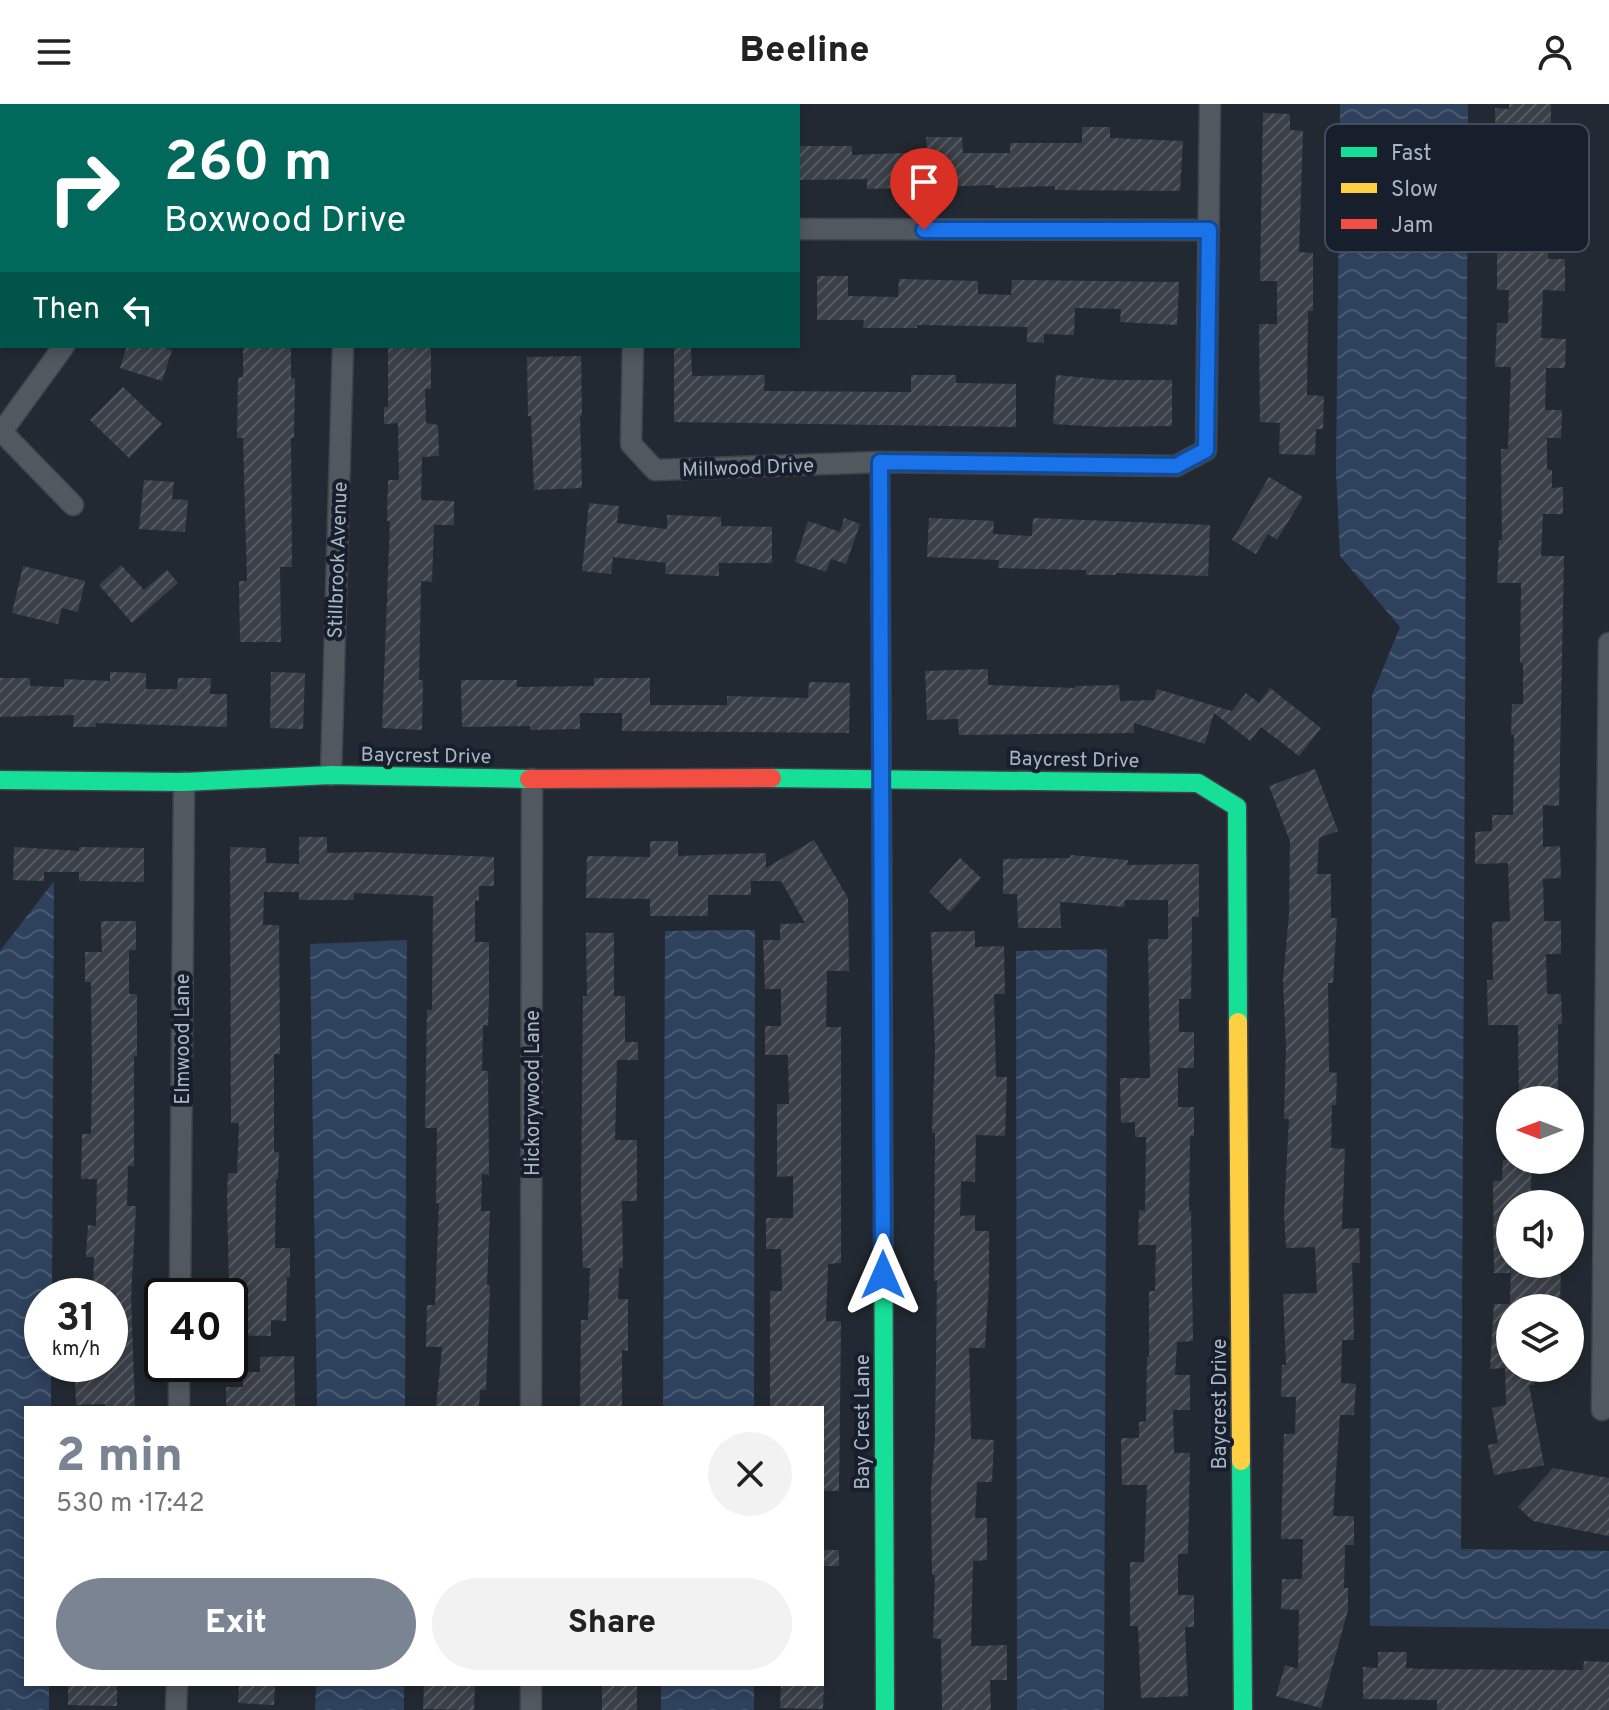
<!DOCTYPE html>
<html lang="en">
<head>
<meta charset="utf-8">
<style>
	body { margin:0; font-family:Overpass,sans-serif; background:#f2f2f2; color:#222; height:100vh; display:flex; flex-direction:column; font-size:30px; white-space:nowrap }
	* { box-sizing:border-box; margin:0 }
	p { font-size:26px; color:#767676 }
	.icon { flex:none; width:44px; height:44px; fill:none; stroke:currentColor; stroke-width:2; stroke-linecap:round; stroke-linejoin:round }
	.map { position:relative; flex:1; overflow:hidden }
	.drawer { position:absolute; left:24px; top:1302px; width:800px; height:280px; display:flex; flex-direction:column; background:#fff; border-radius:0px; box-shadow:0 4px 12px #0003 }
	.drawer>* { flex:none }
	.banner { position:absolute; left:0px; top:0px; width:800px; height:244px; box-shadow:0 4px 12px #0003; background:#00695c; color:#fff; overflow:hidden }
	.needle { width:52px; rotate:270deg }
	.buttons { position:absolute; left:1496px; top:982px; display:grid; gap:16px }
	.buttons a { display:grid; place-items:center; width:88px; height:88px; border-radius:50%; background:#fff; box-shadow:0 4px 12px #0003; font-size:40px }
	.speed { position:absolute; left:24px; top:1174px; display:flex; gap:16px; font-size:40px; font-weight:700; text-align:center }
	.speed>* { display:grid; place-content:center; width:104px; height:104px; border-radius:50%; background:#fff; box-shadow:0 4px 12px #0003; line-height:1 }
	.speed small { font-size:20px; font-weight:400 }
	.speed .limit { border:4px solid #111; border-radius:12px; background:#fff; color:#111 }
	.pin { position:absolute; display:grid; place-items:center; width:68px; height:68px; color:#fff; margin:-82px -34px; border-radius:50% 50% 50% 0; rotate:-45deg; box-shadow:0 0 8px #0007 }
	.pin .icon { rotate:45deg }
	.me { position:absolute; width:88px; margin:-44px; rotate:0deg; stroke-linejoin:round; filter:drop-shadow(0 0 6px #0008) }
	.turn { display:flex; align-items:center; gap:28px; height:168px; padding:0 32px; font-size:36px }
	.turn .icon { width:104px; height:104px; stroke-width:2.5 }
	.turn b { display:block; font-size:56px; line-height:68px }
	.then { display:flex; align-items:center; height:76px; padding:0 32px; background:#0003; gap:16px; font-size:30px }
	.round { display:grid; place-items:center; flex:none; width:84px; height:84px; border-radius:42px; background:#f2f2f2 }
	.overview { display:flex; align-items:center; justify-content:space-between; height:136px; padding:0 32px }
	h1 { font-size:48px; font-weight:800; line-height:60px; color:#7b8492 }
	.action { display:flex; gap:16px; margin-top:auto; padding:16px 32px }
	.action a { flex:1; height:92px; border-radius:48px; background:#7b8492; color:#fff; font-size:32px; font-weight:800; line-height:92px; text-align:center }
	.action a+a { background:#f2f2f2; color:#222 }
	header { display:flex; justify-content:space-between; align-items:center; height:104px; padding:0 32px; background:#fff; font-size:36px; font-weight:800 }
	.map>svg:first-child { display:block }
	.water { fill:url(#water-waves) }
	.building { fill:url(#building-hatch) }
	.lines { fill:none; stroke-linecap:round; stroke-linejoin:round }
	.street-casing { stroke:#3f444b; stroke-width:23 }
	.fast-casing { stroke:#3f444b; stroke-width:21 }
	.slow-casing { stroke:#3f444b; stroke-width:21 }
	.jam-casing { stroke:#3f444b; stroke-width:21 }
	.street { stroke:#525860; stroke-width:20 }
	.fast { stroke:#16e098; stroke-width:18 }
	.slow { stroke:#ffcf43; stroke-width:18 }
	.jam { stroke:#f24e42; stroke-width:18 }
	.route-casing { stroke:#114b97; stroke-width:20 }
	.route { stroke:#1a73e8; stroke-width:14 }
	.labels { text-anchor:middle; stroke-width:8; stroke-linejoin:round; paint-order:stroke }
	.street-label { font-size:20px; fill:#abb5c5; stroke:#171f2c }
	.key { fill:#171f2c; stroke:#434c5a; stroke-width:2 }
	.key-label { font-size:22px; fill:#abb5c5 }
</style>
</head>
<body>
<header><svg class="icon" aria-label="menu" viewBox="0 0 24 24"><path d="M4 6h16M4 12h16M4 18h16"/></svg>Beeline<svg class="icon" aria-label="person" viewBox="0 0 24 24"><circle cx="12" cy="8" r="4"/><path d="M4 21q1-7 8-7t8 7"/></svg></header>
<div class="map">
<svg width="1609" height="1606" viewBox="0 0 1609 1606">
	<defs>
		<pattern id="water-waves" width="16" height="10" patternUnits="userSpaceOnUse" patternTransform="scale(2)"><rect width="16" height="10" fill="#2e415d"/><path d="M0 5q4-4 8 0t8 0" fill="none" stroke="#4a5a73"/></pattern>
		<pattern id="building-hatch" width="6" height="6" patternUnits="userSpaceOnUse" patternTransform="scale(2)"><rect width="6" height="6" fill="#3b4048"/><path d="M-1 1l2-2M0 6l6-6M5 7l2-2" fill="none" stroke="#555961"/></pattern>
	</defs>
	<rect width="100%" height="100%" fill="#232932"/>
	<path class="water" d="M 1340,0 L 1468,0 L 1461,1445 L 1609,1447 L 1609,1525 L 1370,1522 L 1372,591 L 1400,523 L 1340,452 L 1336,368 Z
		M 54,777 L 52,1192 L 42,1192 L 42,1260 L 51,1260 L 51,1304 L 26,1304 L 26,1580 L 49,1580 L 49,1606 L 0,1606 L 0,847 Z
		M 755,826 L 754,1304 L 663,1304 L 665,827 Z
		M 407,836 L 405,1304 L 317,1304 L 310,840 Z
		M 1107,845 L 1104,1606 L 1017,1606 L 1016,847 Z
		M 316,1580 L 404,1580 L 404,1606 L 315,1606 Z
		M 661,1580 L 754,1580 L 754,1606 L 661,1606 Z"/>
	<path class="building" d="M 1509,0 L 1551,0 L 1551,52 L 1570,52 L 1570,85 L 1565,85 L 1564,109 L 1548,109 L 1548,155 L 1565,155 L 1565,187 L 1543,186 L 1541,234 L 1566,235 L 1565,264 L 1546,264 L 1545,306 L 1562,306 L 1561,334 L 1547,334 L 1547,365 L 1552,366 L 1552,384 L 1563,383 L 1563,410 L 1543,410 L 1541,452 L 1564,452 L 1559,702 L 1543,701 L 1543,743 L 1560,742 L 1561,774 L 1543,775 L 1544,817 L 1561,817 L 1561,850 L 1546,850 L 1547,890 L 1561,890 L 1562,920 L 1558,920 L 1558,996 L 1519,996 L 1518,921 L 1488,921 L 1487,876 L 1493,876 L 1492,818 L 1510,817 L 1508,759 L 1475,760 L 1475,728 L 1492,727 L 1492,711 L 1513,711 L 1514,631 L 1511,631 L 1512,600 L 1523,600 L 1523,559 L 1520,559 L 1521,479 L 1497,479 L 1499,436 L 1502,436 L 1501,345 L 1508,345 L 1511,263 L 1495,263 L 1497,219 L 1508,219 L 1509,186 L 1497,186 L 1497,139 L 1514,139 L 1520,85 L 1496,84 L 1495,4 L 1509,5 Z
		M 1263,9 L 1290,10 L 1290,26 L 1303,27 L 1299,148 L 1313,149 L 1313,207 L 1308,207 L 1307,291 L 1324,292 L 1323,325 L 1316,325 L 1315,351 L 1279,350 L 1280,319 L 1260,318 L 1259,220 L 1277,220 L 1277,177 L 1260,177 Z
		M 1082,23 L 1110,23 L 1110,34 L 1183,37 L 1180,87 L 1055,86 L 1055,82 L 995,84 L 995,81 L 867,85 L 867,75 L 798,76 L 798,42 L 852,42 L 852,51 L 927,48 L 926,33 L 962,33 L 963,49 L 1010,49 L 1010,39 L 1082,39 Z
		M 817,172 L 848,172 L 848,192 L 898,193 L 899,175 L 978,177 L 978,190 L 1011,191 L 1012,176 L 1179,178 L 1177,221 L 1120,218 L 1121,205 L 1075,204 L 1074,231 L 1044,230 L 1044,239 L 1027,238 L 1027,223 L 917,221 L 917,224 L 863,224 L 864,216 L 817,216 Z
		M 127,242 L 159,242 L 172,246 L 162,277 L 120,264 Z
		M 243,242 L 291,242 L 291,274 L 295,274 L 294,334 L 291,334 L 292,463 L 280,463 L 281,538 L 240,538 L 239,477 L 247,477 L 243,334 L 237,334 L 238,273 L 243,273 Z
		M 674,242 L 691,242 L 692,272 L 765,271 L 764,287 L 911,288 L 911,271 L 956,271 L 956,279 L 1016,280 L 1016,323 L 674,318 Z
		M 388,244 L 431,244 L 431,285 L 425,285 L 426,319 L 438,321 L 439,352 L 422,353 L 421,396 L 454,397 L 454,421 L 434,421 L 432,478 L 421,477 L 419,576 L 423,576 L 422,626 L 382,624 L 390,417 L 387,417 L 388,376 L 399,376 L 398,319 L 384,320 L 384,303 L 388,303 Z
		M 581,252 L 582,311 L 580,312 L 582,384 L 534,386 L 531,312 L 528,312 L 527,253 Z
		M 1056,271 L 1109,276 L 1172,276 L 1172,322 L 1106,323 L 1053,320 Z
		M 123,283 L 162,320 L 129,354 L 90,316 Z
		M 1269,373 L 1303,393 L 1277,436 L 1268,430 L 1256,450 L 1232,436 Z
		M 144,376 L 174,378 L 172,395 L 188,396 L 185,428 L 139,425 Z
		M 589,399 L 619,402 L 617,419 L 667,425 L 667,411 L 721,413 L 721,422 L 772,423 L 772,459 L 719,459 L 719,472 L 665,470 L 666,459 L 613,453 L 611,470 L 582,467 Z
		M 844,414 L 860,420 L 846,460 L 831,455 L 826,468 L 795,458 L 808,417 L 840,428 Z
		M 929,414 L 994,417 L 993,430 L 1032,432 L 1033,414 L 1210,421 L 1208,472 L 1116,469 L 1116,471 L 1086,471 L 1086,466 L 998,464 L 999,456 L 927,453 Z
		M 121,461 L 144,486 L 167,466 L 178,479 L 132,519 L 99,481 Z
		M 23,462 L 85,477 L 78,508 L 62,504 L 58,520 L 12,509 Z
		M 988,565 L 988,581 L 1075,584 L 1075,582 L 1119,581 L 1120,597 L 1154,596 L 1157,585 L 1232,607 L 1246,589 L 1259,599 L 1270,584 L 1321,624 L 1299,652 L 1261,623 L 1250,637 L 1214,609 L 1205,640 L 1134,619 L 1134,629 L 959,631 L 958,615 L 927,616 L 925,567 Z
		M 110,568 L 146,569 L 146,585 L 177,585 L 178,574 L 211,574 L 210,590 L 227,590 L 227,623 L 96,619 L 96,623 L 73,623 L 74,611 L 0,613 L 0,574 L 30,574 L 30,582 L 64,583 L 64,575 L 110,577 Z
		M 271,568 L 305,569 L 303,625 L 270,624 Z
		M 594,574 L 650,574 L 650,601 L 727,601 L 727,592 L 808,594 L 809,578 L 850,579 L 849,629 L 622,627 L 622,609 L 580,609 L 580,625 L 530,626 L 530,622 L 462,623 L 461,576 L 517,576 L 517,583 L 594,582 Z
		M 1315,665 L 1338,727 L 1319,734 L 1317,770 L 1331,770 L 1331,814 L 1337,814 L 1333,879 L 1328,879 L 1329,968 L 1337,969 L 1336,1001 L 1332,1001 L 1331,1044 L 1345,1045 L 1342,1125 L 1359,1124 L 1360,1159 L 1352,1159 L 1354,1236 L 1342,1236 L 1341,1279 L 1356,1280 L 1354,1311 L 1340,1311 L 1333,1412 L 1354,1412 L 1354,1441 L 1345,1441 L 1344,1484 L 1348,1484 L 1348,1506 L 1321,1604 L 1276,1592 L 1285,1561 L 1298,1565 L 1299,1506 L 1281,1505 L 1282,1475 L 1302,1475 L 1303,1435 L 1281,1435 L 1284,1330 L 1295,1330 L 1296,1293 L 1281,1293 L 1282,1261 L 1286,1261 L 1283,1190 L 1317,1189 L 1315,1143 L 1286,1144 L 1284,1110 L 1289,1015 L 1284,1015 L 1286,942 L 1283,876 L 1289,811 L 1290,737 L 1269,682 Z
		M 299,733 L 327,733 L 327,749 L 373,748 L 494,753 L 494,782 L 479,782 L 479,797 L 475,796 L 475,838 L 489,838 L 489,891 L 488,922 L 483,921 L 482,967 L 488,967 L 489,1071 L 482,1070 L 481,1107 L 490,1107 L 487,1181 L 490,1181 L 486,1286 L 480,1286 L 479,1304 L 436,1304 L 442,1243 L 426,1243 L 427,1201 L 435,1201 L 439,1099 L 436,1099 L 437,1024 L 425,1024 L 427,906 L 432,906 L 433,792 L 354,789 L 354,796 L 299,796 L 299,788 L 264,788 L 263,821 L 279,821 L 280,950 L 274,950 L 274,1048 L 279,1048 L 278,1075 L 276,1075 L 275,1144 L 290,1144 L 290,1173 L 287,1173 L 286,1217 L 271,1216 L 271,1232 L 230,1231 L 227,1092 L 228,1069 L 237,1069 L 239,1019 L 231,1019 L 230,743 L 266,744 L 266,759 L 299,760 Z
		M 814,736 L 848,794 L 849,867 L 827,867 L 826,923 L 841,923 L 841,1159 L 828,1160 L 826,1217 L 841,1217 L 839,1387 L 822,1387 L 822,1304 L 770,1304 L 770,1187 L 782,1187 L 781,1145 L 766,1145 L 766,1114 L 793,1114 L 793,1072 L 777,1073 L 777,1000 L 789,1000 L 788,951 L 765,951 L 765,922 L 781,922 L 781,885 L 765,885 L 763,836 L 780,836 L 780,820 L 805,819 L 781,777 L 751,777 L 751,791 L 708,791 L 708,812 L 650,812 L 650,795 L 586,794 L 587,752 L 650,753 L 650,737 L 678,737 L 678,752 L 766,749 L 766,764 Z
		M 14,743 L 79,747 L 79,743 L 144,744 L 144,778 L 79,777 L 79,768 L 44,768 L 44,777 L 13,776 Z
		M 1071,751 L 1128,756 L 1127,761 L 1199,760 L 1199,813 L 1192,813 L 1191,895 L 1179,895 L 1179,928 L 1194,928 L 1194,964 L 1178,964 L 1178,1003 L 1194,1003 L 1194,1032 L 1190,1032 L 1189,1107 L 1191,1107 L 1193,1237 L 1177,1238 L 1175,1271 L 1190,1271 L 1190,1306 L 1173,1306 L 1174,1349 L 1190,1349 L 1188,1450 L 1178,1450 L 1178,1491 L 1194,1491 L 1194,1523 L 1185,1523 L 1188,1592 L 1141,1594 L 1138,1522 L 1130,1522 L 1130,1458 L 1144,1458 L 1147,1381 L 1122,1381 L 1121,1334 L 1139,1334 L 1139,1318 L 1146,1317 L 1147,1253 L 1149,1253 L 1149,1187 L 1155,1187 L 1156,1141 L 1138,1141 L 1139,1106 L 1145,1107 L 1146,1033 L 1135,1033 L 1135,1018 L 1121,1019 L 1120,974 L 1150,974 L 1148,835 L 1168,835 L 1168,796 L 1125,796 L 1124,803 L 1060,798 L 1061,824 L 1018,824 L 1017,790 L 1003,790 L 1003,755 L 1070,754 Z
		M 960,754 L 981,774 L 950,808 L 929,788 Z
		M 101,817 L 136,817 L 136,846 L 129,846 L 129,890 L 137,890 L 137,952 L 134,952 L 134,1062 L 128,1062 L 127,1102 L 136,1102 L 131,1193 L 135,1304 L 105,1304 L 105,1300 L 76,1301 L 75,1267 L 104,1266 L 104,1260 L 110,1260 L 110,1192 L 93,1192 L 94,1153 L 86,1153 L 88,1121 L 96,1122 L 97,1075 L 81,1075 L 82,1030 L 91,1030 L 92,969 L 91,878 L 85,878 L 85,848 L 102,848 Z
		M 975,827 L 975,843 L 1004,842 L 1005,890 L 994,890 L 996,973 L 1007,973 L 1005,1032 L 976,1031 L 975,1078 L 961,1077 L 960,1112 L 975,1111 L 975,1127 L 989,1127 L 989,1176 L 985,1244 L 969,1244 L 971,1335 L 994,1336 L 992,1378 L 977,1378 L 975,1414 L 987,1414 L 987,1456 L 973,1457 L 971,1542 L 1007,1541 L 1007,1576 L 990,1576 L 991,1606 L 942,1606 L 941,1535 L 933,1534 L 935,1471 L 932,1471 L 931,1384 L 935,1334 L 937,1176 L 934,1177 L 935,1029 L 932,1029 L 935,945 L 931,828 Z
		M 586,829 L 614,829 L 614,892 L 625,892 L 625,938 L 638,938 L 638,956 L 617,956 L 615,1036 L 637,1036 L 637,1097 L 622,1097 L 623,1164 L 619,1164 L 618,1195 L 628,1195 L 628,1247 L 622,1246 L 622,1304 L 580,1304 L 581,1216 L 588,1216 L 590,1164 L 583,1164 L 581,1097 L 583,892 L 587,892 Z
		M 1503,1056 L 1532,1056 L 1530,1100 L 1510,1100 L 1510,1169 L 1494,1169 L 1493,1077 L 1502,1077 Z
		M 1511,1160 L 1561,1160 L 1560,1204 L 1510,1204 Z
		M 1494,1200 L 1510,1200 L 1510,1264 L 1534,1264 L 1534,1281 L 1529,1281 L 1544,1361 L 1494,1371 L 1488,1341 L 1498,1339 L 1492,1304 L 1506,1301 L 1505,1264 L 1490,1265 Z
		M 294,1252 L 295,1304 L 226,1304 L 226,1283 L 243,1283 L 243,1268 L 260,1268 L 260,1253 Z
		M 1553,1364 L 1609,1374 L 1609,1432 L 1533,1417 L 1518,1403 Z
		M 822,1446 L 839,1446 L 839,1462 L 822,1462 Z
		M 1378,1548 L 1407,1548 L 1406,1564 L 1421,1565 L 1583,1566 L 1584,1557 L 1609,1558 L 1609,1606 L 1437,1606 L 1437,1596 L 1363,1595 L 1363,1563 L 1378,1564 Z
		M 68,1580 L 117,1580 L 117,1602 L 68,1601 Z
		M 239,1580 L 275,1580 L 274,1601 L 238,1599 Z
		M 424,1580 L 475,1580 L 474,1606 L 423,1605 Z
		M 602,1580 L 637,1580 L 637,1606 L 602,1606 Z
		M 781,1580 L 824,1580 L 823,1605 L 780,1604 Z"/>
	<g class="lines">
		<defs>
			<path id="street" d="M 20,0 L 22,2
				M 347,0 L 347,2
				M 633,0 L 633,2
				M 798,125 L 1209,126
				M 633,242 L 631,340 L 655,366 L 880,358 L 1176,362 L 1206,346 L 1210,0
				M 2,328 L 73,401
				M 0,330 L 64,242
				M 331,671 L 343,242
				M 180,1192 L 184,678
				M 179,1304 L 179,1260
				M 531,1304 L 532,675
				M 1602,1306 L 1609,539
				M 176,1606 L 177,1580
				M 531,1606 L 531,1580"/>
			<path id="fast" d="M 772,674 L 1198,679 L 1237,703 L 1238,918
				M 0,676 L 184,678 L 331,671 L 529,675
				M 882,756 L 885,1606
				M 1241,1357 L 1243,1606"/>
			<path id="slow" d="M 1238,918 L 1241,1357"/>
			<path id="jam" d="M 880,358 L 882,756
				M 529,675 L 772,674"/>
		</defs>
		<use href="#street" class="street-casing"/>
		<use href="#fast" class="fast-casing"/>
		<use href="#slow" class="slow-casing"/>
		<use href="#jam" class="jam-casing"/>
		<use href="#street" class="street"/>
		<use href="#fast" class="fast"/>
		<use href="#slow" class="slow"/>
		<use href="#jam" class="jam"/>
	</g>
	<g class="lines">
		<defs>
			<path id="route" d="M 883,1171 L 880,358 L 1176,362 L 1206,346 L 1209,126 L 924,126"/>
		</defs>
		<use href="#route" class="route-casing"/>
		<use href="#route" class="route"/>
	</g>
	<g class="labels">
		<g class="street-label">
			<text transform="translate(748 363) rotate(-2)" y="7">Millwood Drive</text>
			<text transform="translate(337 456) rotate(-88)" y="7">Stillbrook Avenue</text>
			<text transform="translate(426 651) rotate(1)" y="7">Baycrest Drive</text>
			<text transform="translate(1074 655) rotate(1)" y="7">Baycrest Drive</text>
			<text transform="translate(182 935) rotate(-90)" y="7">Elmwood Lane</text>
			<text transform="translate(532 989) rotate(-90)" y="7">Hickorywood Lane</text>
			<text transform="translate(1219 1300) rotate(-90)" y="7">Baycrest Drive</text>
			<text transform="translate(862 1318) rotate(-90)" y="7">Bay Crest Lane</text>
		</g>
	</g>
	<rect x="1325" y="20" width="264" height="128" rx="12" class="key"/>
	<rect x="1341" y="43" width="36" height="10" fill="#16e098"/>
	<rect x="1341" y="79" width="36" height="10" fill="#ffcf43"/>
	<rect x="1341" y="115" width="36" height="10" fill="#f24e42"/>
	<g class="key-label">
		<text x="1391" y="56">Fast</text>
		<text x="1391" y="92">Slow</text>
		<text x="1391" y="128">Jam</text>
	</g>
</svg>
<div class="buttons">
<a><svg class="needle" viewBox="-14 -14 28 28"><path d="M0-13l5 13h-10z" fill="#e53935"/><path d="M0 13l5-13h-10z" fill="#767676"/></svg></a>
<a><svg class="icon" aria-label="sound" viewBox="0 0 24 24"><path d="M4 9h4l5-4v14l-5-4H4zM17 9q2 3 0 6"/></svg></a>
<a><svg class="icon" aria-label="layers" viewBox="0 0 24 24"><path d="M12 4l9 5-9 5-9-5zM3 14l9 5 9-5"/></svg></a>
</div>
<div class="speed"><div>31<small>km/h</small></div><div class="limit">40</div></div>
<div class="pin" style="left:924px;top:126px;background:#d93025"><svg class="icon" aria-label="arrive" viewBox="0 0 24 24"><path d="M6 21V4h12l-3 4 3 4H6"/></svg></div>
<svg class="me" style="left:883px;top:1171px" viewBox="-20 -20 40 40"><path d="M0-17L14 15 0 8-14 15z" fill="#1a73e8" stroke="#fff" stroke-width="4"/></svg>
<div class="banner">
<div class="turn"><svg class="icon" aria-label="right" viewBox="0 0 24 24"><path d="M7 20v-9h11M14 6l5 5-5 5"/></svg><div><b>260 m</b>Boxwood Drive</div></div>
<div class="then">Then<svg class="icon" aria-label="left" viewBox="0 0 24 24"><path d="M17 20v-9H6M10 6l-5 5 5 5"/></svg></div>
</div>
<section class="drawer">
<div class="overview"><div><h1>2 min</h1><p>530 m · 17:42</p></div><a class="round"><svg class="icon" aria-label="close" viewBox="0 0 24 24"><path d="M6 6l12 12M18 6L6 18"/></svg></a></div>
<div class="action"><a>Exit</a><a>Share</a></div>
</section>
</div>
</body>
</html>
